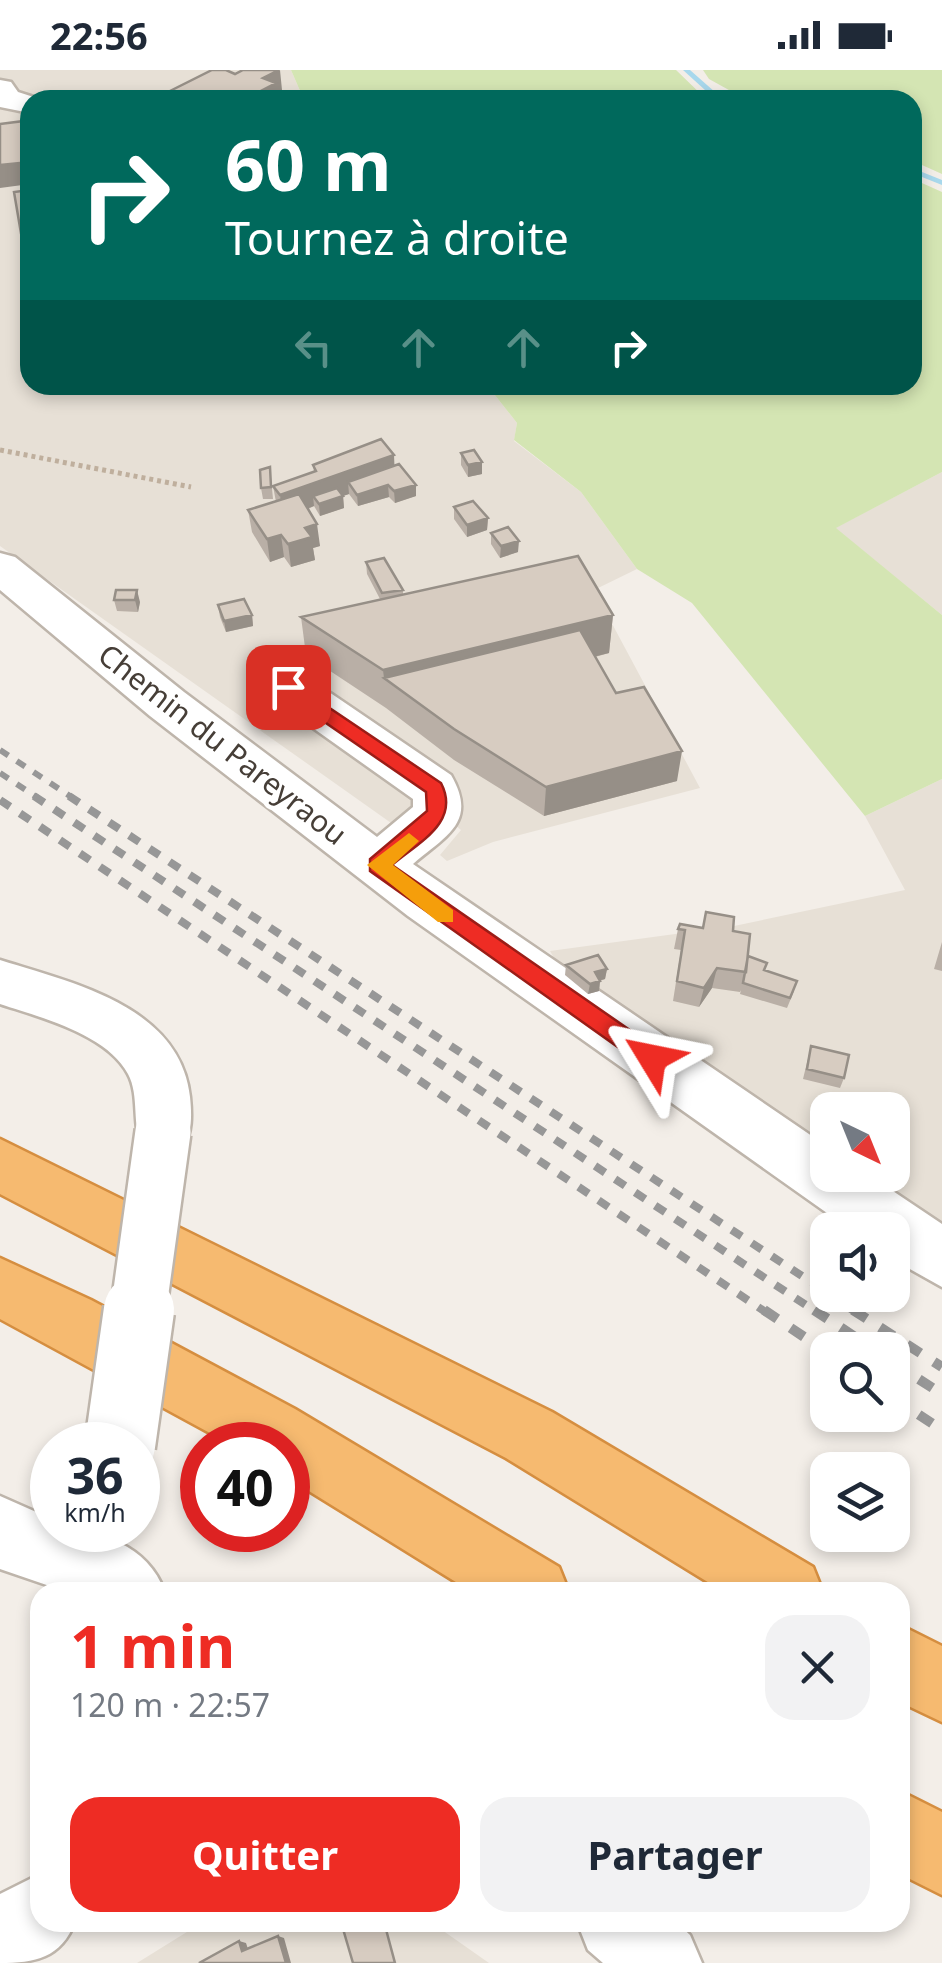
<!DOCTYPE html>
<html lang="fr">
<head>
<meta charset="utf-8">
<style>
	body { margin:0; font-family:"Noto Sans",sans-serif; background:#f2f2f3; color:#1f2937; height:100vh; display:flex; flex-direction:column; font-size:38px; white-space:nowrap }
	* { box-sizing:border-box; margin:0 }
	p { font-size:32px; color:#747a83 }
	.icon { flex:none; width:55px; height:55px; fill:none; stroke:currentColor; stroke-width:2; stroke-linecap:round; stroke-linejoin:round }
	.map { position:relative; flex:1; overflow:hidden }
	.panel { position:absolute; left:30px; top:1512px; width:880px; height:350px; display:flex; flex-direction:column; background:#fff; border-radius:30px; box-shadow:0 5px 15px #0003 }
	.panel>* { flex:none }
	.top-card { position:absolute; left:20px; top:20px; width:902px; height:305px; border-radius:30px; box-shadow:0 5px 15px #0003; background:#00695c; color:#fff; overflow:hidden }
	.needle { width:65px; rotate:137deg }
	.tools { position:absolute; left:810px; top:1022px; display:grid; gap:20px }
	.tools a { display:grid; place-items:center; width:100px; height:100px; border-radius:20px; background:#fff; box-shadow:0 5px 15px #0003; font-size:50px }
	.speed { position:absolute; left:30px; top:1352px; display:flex; gap:20px; font-size:50px; font-weight:700; text-align:center }
	.speed>* { display:grid; place-content:center; width:130px; height:130px; border-radius:50%; background:#fff; box-shadow:0 5px 15px #0003; line-height:1 }
	.speed small { font-size:25px; font-weight:400 }
	.speed .limit { border:15px solid #d22; background:#fff; color:#111 }
	.pin { position:absolute; display:grid; place-items:center; width:85px; height:85px; color:#fff; margin:-42px; border-radius:20px; box-shadow:0 5px 15px #0006 }
	.me { position:absolute; width:110px; margin:-55px; rotate:305deg; stroke-linejoin:round; filter:drop-shadow(0 0 8px #0008) }
	.turn { display:flex; align-items:center; gap:35px; height:210px; padding:0 40px; font-size:45px }
	.turn .icon { width:130px; height:130px; stroke-width:2.5 }
	.turn b { display:block; font-size:70px; line-height:85px }
	.lanes { display:flex; align-items:center; height:95px; padding:0 40px; background:#0003; justify-content:center; gap:50px; direction:ltr }
	.lanes .off { opacity:.35 }
	.round { display:grid; place-items:center; flex:none; width:105px; height:105px; border-radius:30px; background:#f2f2f3 }
	.head { display:flex; align-items:center; justify-content:space-between; height:170px; padding:0 40px }
	h1 { font-size:60px; font-weight:700; line-height:75px; color:#ee2c24 }
	.primary-button { display:flex; gap:20px; margin-top:auto; padding:20px 40px }
	.primary-button a { flex:1; height:115px; border-radius:30px; background:#ee2c24; color:#fff; font-size:40px; font-weight:700; line-height:115px; text-align:center }
	.primary-button a+a { background:#f2f2f3; color:#1f2937 }
	.status { display:flex; justify-content:space-between; align-items:center; height:70px; padding:0 50px; background:#fff; direction:ltr }
	.status svg { height:28px; fill:currentColor }
	.map>svg:first-child { display:block }
	.residential { fill:#e7e0d6 }
	.green { fill:#d4e5b3 }
	.lines { fill:none; stroke-linecap:round; stroke-linejoin:round }
	.stream { fill:#a8d8ec; fill-rule:evenodd }
	.minor-casing { stroke:#beb5ab; stroke-width:5 }
	.highway-casing { stroke:#d58e40; stroke-width:5 }
	.path { stroke:#bfaf9d; stroke-width:5; stroke-dasharray:4 4; stroke-linecap:butt }
	.minor { fill:#fff; fill-rule:evenodd }
	.highway { fill:#f6ba70; fill-rule:evenodd }
	.rail-far2 { stroke:#979797; stroke-width:6; stroke-dasharray:10 10; stroke-linecap:butt }
	.rail-far1 { stroke:#979797; stroke-width:8; stroke-dasharray:12 12; stroke-linecap:butt }
	.rail { stroke:#979797; stroke-width:10; stroke-dasharray:16 16; stroke-linecap:butt }
	.minor-bridge-far1-casing { stroke:#beb5ab; stroke-width:60; stroke-linecap:butt }
	.minor-bridge-casing { stroke:#beb5ab; stroke-width:75; stroke-linecap:butt }
	.minor-bridge-far1 { stroke:#fff; stroke-width:55 }
	.minor-bridge { stroke:#fff; stroke-width:70 }
	.wall { fill:#b9afa6 }
	.shaded-wall { fill:#968f87 }
	.building { fill:#d7ccc1; stroke:#968f87; stroke-width:2.5 }
	.route { fill:#ee2c24; stroke:#9b1d17; stroke-width:2.5 }
	.slow { fill:#f59e0b }
	.labels { text-anchor:middle; stroke-width:9; stroke-linejoin:round; paint-order:stroke }
	.street-label { font-size:30px; fill:#463e37; stroke:#fff }
</style>
</head>
<body>
<div class="status"><b>22:56</b><svg viewBox="0 0 49 12"><path d="M0 12V9h3v3zM5 12V6h3v6zM10 12V3h3v9zM15 12V0h3v12zM26 1h20v11H26zM47 4h2v5h-2z"/></svg></div>
<div class="map">
<svg width="942" height="1893" viewBox="0 0 942 1893">
	<rect width="100%" height="100%" fill="#f3eee8"/>
	<path class="residential" d="M 0,0 L 291,0 L 304,30 L 30,30 L 30,315 L 487,315 L 517,353 L 514,371 L 581,422 L 637,499 L 594,520 L 700,718 L 493,772 L 447,791 L 440,785 L 461,760 L 454,754 L 401,760 L 0,476 Z
		M 942,402 L 942,545 L 835,458 Z
		M 942,709 L 942,1171 L 848,1105 L 892,1105 L 892,1040 L 828,1040 L 827,1091 L 562,902 L 550,881 L 734,856 L 905,820 L 865,746 Z
		M 203,1852 L 432,1853 L 489,1893 L 137,1893 Z"/>
	<path class="green" d="M 291,0 L 676,0 L 707,30 L 304,30 Z
		M 703,0 L 942,0 L 942,104 L 913,91 L 912,30 L 747,30 L 709,9 Z
		M 913,109 L 942,122 L 942,402 L 836,458 L 942,545 L 942,709 L 865,746 L 692,533 L 637,499 L 581,422 L 514,370 L 517,353 L 487,315 L 912,315 Z"/>
	<g class="lines">
		<path class="stream" d="M 683,0 L 690,0 L 724,30 L 716,30 Z
			M 912,98 L 942,110 L 942,115 L 912,103 Z"/>
		<defs>
			<path id="minor" d="M 0,10 L 11,12 L 18,22 L 43,30 L 30,30 L 30,43 L 0,37 Z
				M 0,483 L 15,487 L 184,622 L 377,767 L 413,737 L 413,729 L 272,629 L 265,617 L 272,605 L 288,601 L 304,605 L 451,705 C 478,752 447,765 413,794 L 828,1077 L 828,1105 L 869,1105 L 942,1154 L 942,1217 L 892,1189 L 892,1160 L 851,1160 L 408,846 L 150,646 L 0,520 Z
				M 0,890 C 73,913 180,936 190,1027 C 192,1047 192,1061 183,1080 L 163,1087 L 143,1080 C 131,1056 140,1026 128,1004 C 107,964 39,947 0,934 Z
				M 0,1426 L 52,1449 L 52,1460 C 100,1460 147,1474 165,1522 L 67,1522 L 0,1499 Z
				M 40,1804 L 40,1852 L 75,1852 C 61,1888 35,1893 0,1893 L 0,1824 Z
				M 577,1852 L 676,1852 L 690,1865 L 702,1893 L 603,1893 L 588,1880 Z"/>
			<path id="highway" d="M 0,1069 L 552,1342 L 813,1497 L 823,1522 L 724,1522 L 506,1388 L 0,1124 Z
				M 0,1188 L 91,1230 L 295,1339 L 559,1497 L 569,1522 L 472,1522 L 288,1408 L 288,1375 L 232,1375 L 0,1249 Z
				M 900,1555 L 942,1576 L 942,1652 L 900,1632 Z
				M 900,1721 L 942,1742 L 942,1825 L 900,1804 Z"/>
		</defs>
		<use href="#minor" class="minor-casing"/>
		<use href="#highway" class="highway-casing"/>
		<path class="path" d="M 0,380 L 191,417"/>
		<use href="#minor" class="minor"/>
		<use href="#highway" class="highway"/>
		<path class="rail-far2" d="M 0,680 L 73,728
			M 0,703 L 38,728"/>
		<path class="rail-far1" d="M 34,726 L 818,1243
			M 69,726 L 828,1223
			M 0,730 L 767,1243
			M 830,1225 L 857,1243"/>
		<path class="rail" d="M 764,1240 L 828,1283
			M 814,1240 L 875,1280
			M 853,1240 L 942,1297
			M 892,1292 L 942,1324
			M 892,1327 L 942,1360"/>
		<defs>
			<path id="minor-bridge-far1" d="M 138,1243 L 163,1062"/>
			<path id="minor-bridge" d="M 120,1375 L 139,1240"/>
		</defs>
		<use href="#minor-bridge-far1" class="minor-bridge-far1-casing"/>
		<use href="#minor-bridge" class="minor-bridge-casing"/>
		<use href="#minor-bridge-far1" class="minor-bridge-far1"/>
		<use href="#minor-bridge" class="minor-bridge"/>
	</g>
	<path class="wall" d="M 461,383 L 482,392 L 482,404 L 468,407 L 461,395 Z
		M 313,395 L 394,396 L 416,426 L 395,433 L 389,427 L 358,436 L 349,424 L 343,426 L 344,438 L 320,446 L 314,436 L 308,439 L 320,476 L 313,478 L 315,490 L 291,497 L 284,487 L 270,492 L 252,462 L 248,440 L 276,432 L 273,416 L 314,402 Z
		M 270,397 L 273,429 L 263,429 L 261,418 Z
		M 454,437 L 488,448 L 487,460 L 467,467 L 454,449 Z
		M 491,463 L 518,482 L 500,488 L 491,474 Z
		M 366,492 L 403,520 L 403,524 L 613,545 L 609,583 L 595,587 L 616,623 L 677,711 L 544,746 L 454,690 L 386,638 L 306,585 L 301,547 L 380,529 L 367,504 Z
		M 116,520 L 140,532 L 138,542 L 117,541 L 114,530 Z
		M 218,535 L 252,545 L 253,556 L 226,562 L 220,547 Z
		M 703,858 L 733,861 L 748,886 L 767,893 L 765,900 L 794,921 L 787,938 L 740,924 L 741,920 L 740,922 L 712,918 L 699,937 L 673,931 L 681,880 L 674,879 L 678,859 Z
		M 942,872 L 942,901 L 934,899 Z
		M 566,895 L 607,899 L 605,909 L 600,911 L 599,921 L 588,924 L 565,905 Z
		M 811,976 L 844,1008 L 840,1018 L 803,1009 Z"/>
	<path class="shaded-wall" d="M 280,0 L 283,30 L 256,30 L 263,8 Z
		M 30,92 L 30,114 L 0,118 L 0,95 Z
		M 30,174 L 30,197 L 29,197 L 23,175 Z
		M 394,385 L 395,408 L 348,412 L 349,424 L 343,426 L 344,438 L 320,446 L 319,435 L 313,426 L 314,436 L 283,448 L 280,425 Z
		M 482,392 L 482,404 L 468,407 L 468,395 Z
		M 388,415 L 389,427 L 358,436 L 357,425 Z
		M 416,415 L 416,426 L 395,433 L 394,421 Z
		M 488,448 L 487,460 L 467,467 L 467,455 Z
		M 317,454 L 320,476 L 313,478 L 315,490 L 291,497 L 288,474 L 305,458 Z
		M 281,465 L 284,487 L 270,492 L 267,469 Z
		M 519,471 L 518,482 L 500,488 L 501,476 Z
		M 137,520 L 140,532 L 138,542 L 135,530 Z
		M 252,545 L 253,556 L 226,562 L 224,551 Z
		M 613,545 L 609,583 L 416,631 L 384,608 L 383,600 Z
		M 682,681 L 677,711 L 544,746 L 546,717 Z
		M 717,898 L 712,918 L 699,937 L 704,918 Z
		M 607,899 L 605,909 L 593,912 L 595,902 Z
		M 600,911 L 599,921 L 588,924 L 590,914 Z
		M 278,1866 L 284,1868 L 291,1893 L 286,1893 Z
		M 239,1871 L 246,1873 L 249,1882 L 242,1881 Z"/>
	<path class="building" d="M 212,0 L 226,0 L 235,4 L 243,0 L 279,0 L 263,8 L 276,13 L 257,23 L 263,26 L 256,30 L 154,29 Z
		M 125,24 L 140,30 L 112,30 Z
		M 24,51 L 30,79 L 30,92 L 0,95 L 0,54 Z
		M 30,120 L 30,174 L 23,175 L 14,122 Z
		M 381,369 L 394,385 L 280,425 L 273,416 L 316,401 L 313,395 Z
		M 474,380 L 482,392 L 468,395 L 461,383 Z
		M 399,394 L 416,415 L 394,421 L 388,415 L 357,425 L 348,412 Z
		M 270,397 L 271,417 L 261,418 L 260,400 Z
		M 337,418 L 343,426 L 319,434 L 313,426 Z
		M 299,424 L 317,454 L 305,458 L 312,467 L 288,474 L 281,465 L 267,469 L 248,440 Z
		M 473,431 L 488,448 L 467,455 L 454,437 Z
		M 508,457 L 519,471 L 501,476 L 491,463 Z
		M 578,486 L 613,545 L 383,600 L 301,547 Z
		M 384,488 L 403,520 L 382,523 L 366,492 Z
		M 116,520 L 137,520 L 135,530 L 114,530 Z
		M 244,529 L 252,545 L 224,551 L 218,535 Z
		M 580,560 L 616,623 L 644,617 L 682,681 L 546,717 L 454,659 L 384,608 Z
		M 706,842 L 734,847 L 733,861 L 750,864 L 746,902 L 717,898 L 704,918 L 677,911 L 685,860 L 678,859 L 680,854 L 703,858 Z
		M 598,885 L 607,899 L 595,902 L 600,911 L 590,914 L 566,895 Z
		M 748,886 L 767,893 L 764,900 L 797,911 L 790,928 L 743,913 Z
		M 811,976 L 849,985 L 844,1008 L 807,999 Z
		M 341,1852 L 384,1852 L 395,1893 L 353,1893 Z
		M 278,1866 L 286,1893 L 199,1893 L 239,1871 L 242,1881 Z"/>
	<path class="route" d="M 288,610 L 441,713 C 461,752 419,772 392,795 L 660,981 L 660,995 L 643,995 L 370,801 L 370,789 L 427,741 L 426,722 L 281,622 L 281,612 Z"/>
	<path class="slow" d="M 409,763 L 419,771 L 393,795 L 453,840 L 453,852 L 438,852 L 367,795 Z"/>
	<g class="labels">
		<g class="street-label">
			<text transform="translate(222 675) rotate(38)" y="10">Chemin du Pareyraou</text>
		</g>
	</g>
</svg>
<div class="tools">
<a><svg class="needle" viewBox="-14 -14 28 28"><path d="M0-13l5 13h-10z" fill="#e53935"/><path d="M0 13l5-13h-10z" fill="#747a83"/></svg></a>
<a><svg class="icon" aria-label="sound" viewBox="0 0 24 24"><path d="M4 9h4l5-4v14l-5-4H4zM17 9q2 3 0 6"/></svg></a>
<a><svg class="icon" aria-label="search" viewBox="0 0 24 24"><circle cx="10" cy="10" r="6"/><path d="M15 15l6 6"/></svg></a>
<a><svg class="icon" aria-label="layers" viewBox="0 0 24 24"><path d="M12 4l9 5-9 5-9-5zM3 14l9 5 9-5"/></svg></a>
</div>
<div class="speed"><div>36<small>km/h</small></div><div class="limit">40</div></div>
<div class="pin" style="left:288px;top:617px;background:#d93025"><svg class="icon" aria-label="arrive" viewBox="0 0 24 24"><path d="M6 21V4h12l-3 4 3 4H6"/></svg></div>
<svg class="me" style="left:652px;top:988px" viewBox="-20 -20 40 40"><path d="M0-17L14 15 0 8-14 15z" fill="#ee2c24" stroke="#fff" stroke-width="4"/></svg>
<div class="top-card">
<div class="turn"><svg class="icon" aria-label="right" viewBox="0 0 24 24"><path d="M7 20v-9h11M14 6l5 5-5 5"/></svg><div><b>60 m</b>Tournez à droite</div></div>
<div class="lanes"><svg class="icon off" aria-label="left" viewBox="0 0 24 24"><path d="M17 20v-9H6M10 6l-5 5 5 5"/></svg><svg class="icon off" aria-label="ahead" viewBox="0 0 24 24"><path d="M12 20V5M6 11l6-6 6 6"/></svg><svg class="icon off" aria-label="ahead" viewBox="0 0 24 24"><path d="M12 20V5M6 11l6-6 6 6"/></svg><svg class="icon" aria-label="right" viewBox="0 0 24 24"><path d="M7 20v-9h11M14 6l5 5-5 5"/></svg></div>
</div>
<section class="panel">
<div class="head"><div><h1>1 min</h1><p>120 m · 22:57</p></div><a class="round"><svg class="icon" aria-label="close" viewBox="0 0 24 24"><path d="M6 6l12 12M18 6L6 18"/></svg></a></div>
<div class="primary-button"><a>Quitter</a><a>Partager</a></div>
</section>
</div>
</body>
</html>
